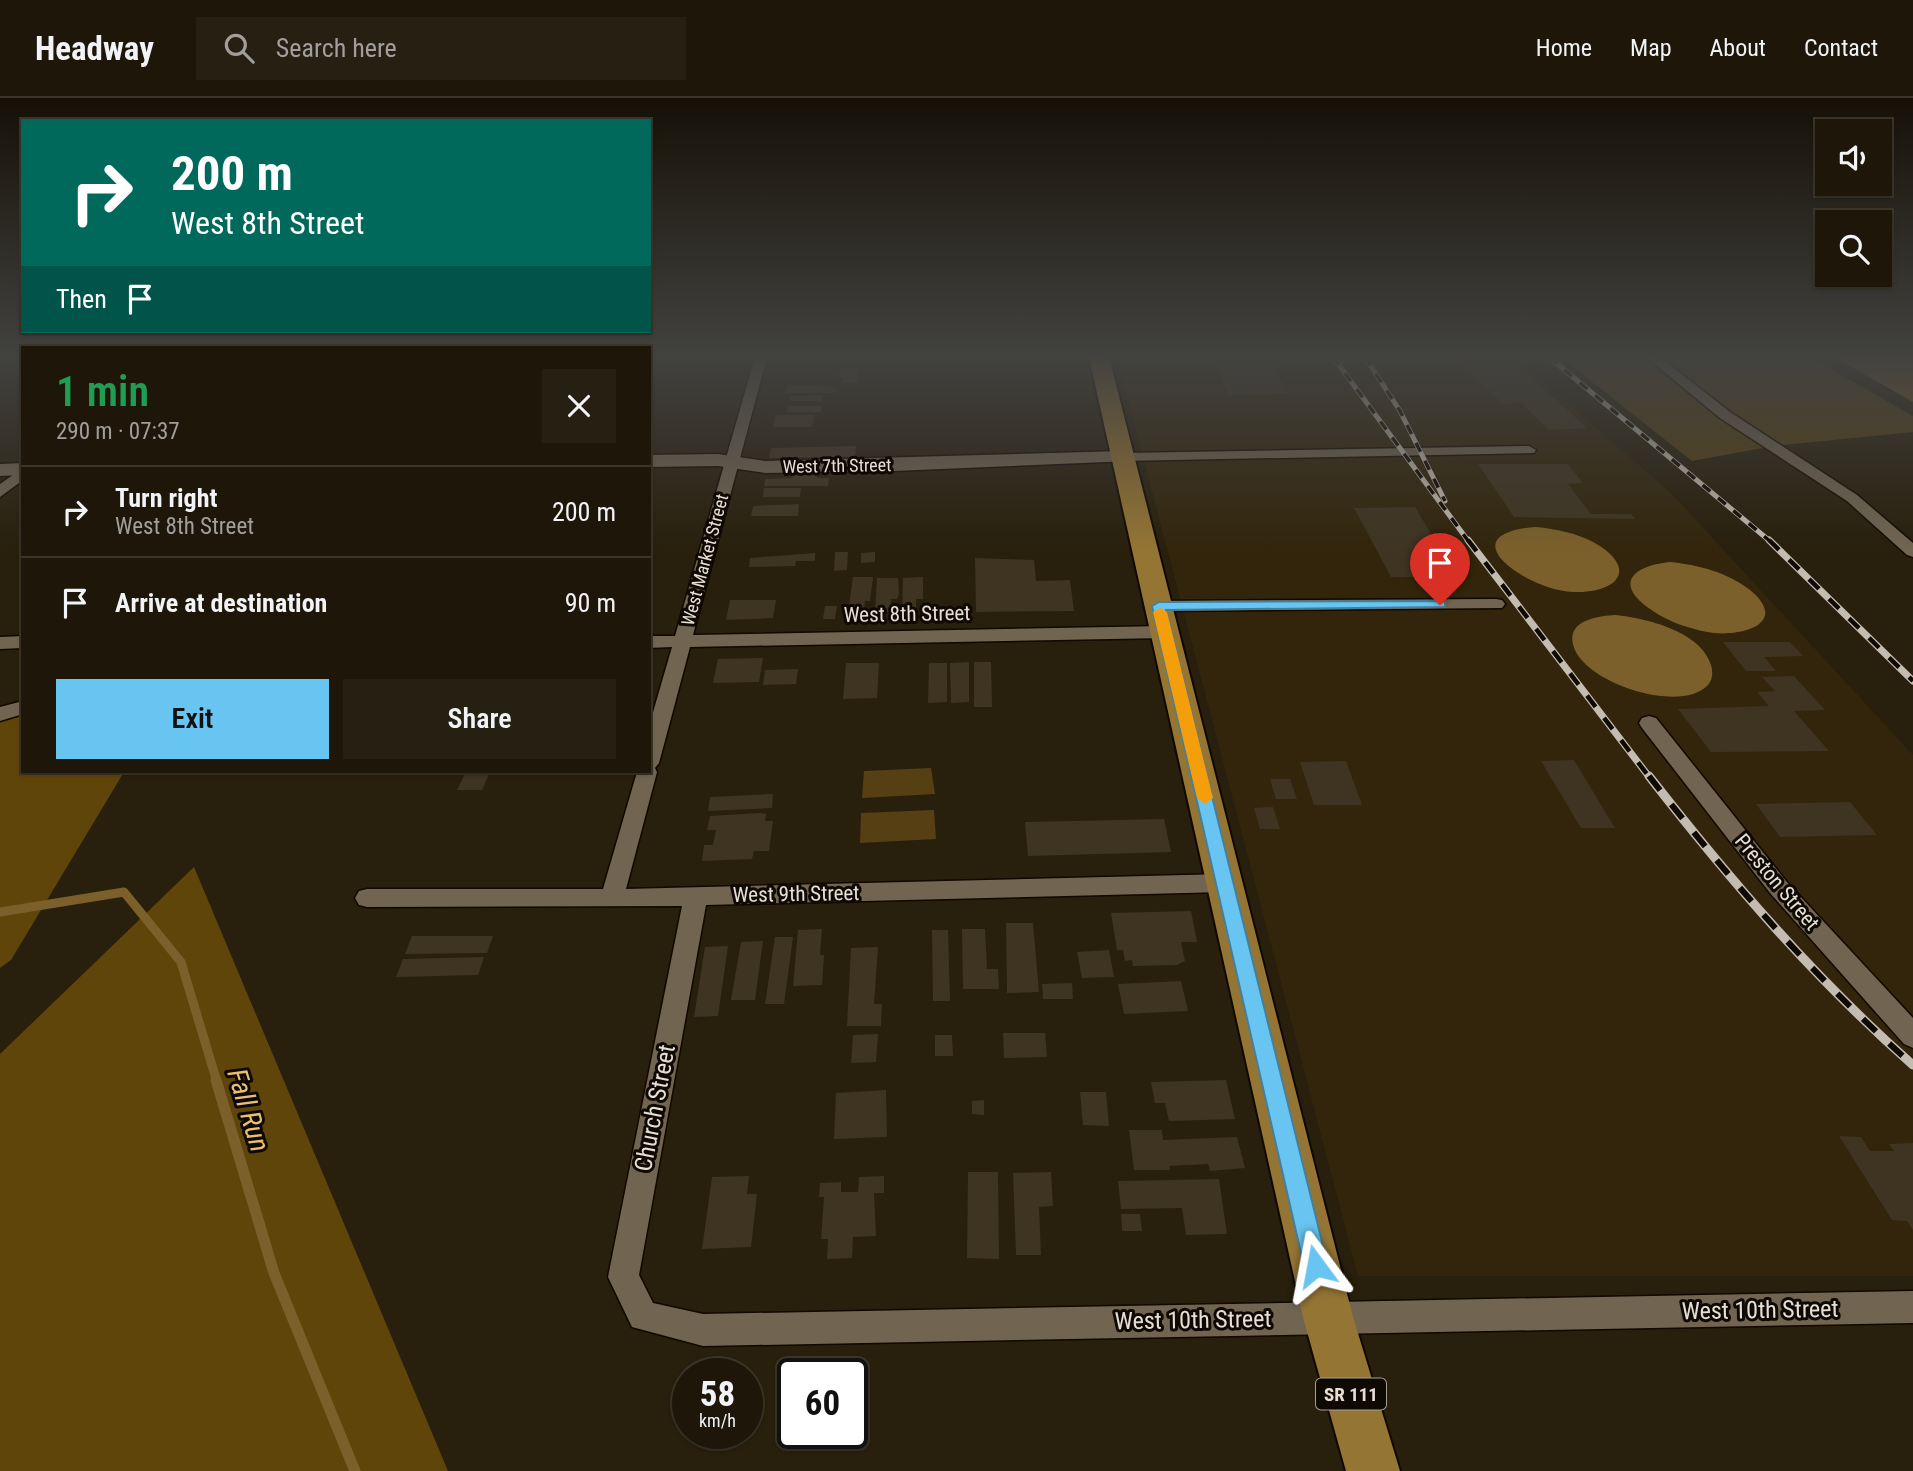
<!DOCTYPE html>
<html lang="en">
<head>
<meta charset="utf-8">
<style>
	body { margin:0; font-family:"Roboto Condensed",sans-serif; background:#262012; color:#f1f3f6; height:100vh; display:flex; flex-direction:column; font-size:26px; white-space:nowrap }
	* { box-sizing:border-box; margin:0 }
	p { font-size:23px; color:#a19f9c }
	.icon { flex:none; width:38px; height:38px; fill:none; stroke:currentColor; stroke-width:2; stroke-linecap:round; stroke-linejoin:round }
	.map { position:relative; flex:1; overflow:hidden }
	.sheet { position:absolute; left:21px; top:248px; width:630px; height:427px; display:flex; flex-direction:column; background:#1e1709; border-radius:0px; box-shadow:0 2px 5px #0004,0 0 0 2px #3c362a }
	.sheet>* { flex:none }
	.hud { position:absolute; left:21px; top:21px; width:630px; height:214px; border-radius:0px; box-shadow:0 2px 5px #0004,0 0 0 2px #3c362a; background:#00695c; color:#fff; overflow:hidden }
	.tools { position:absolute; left:1815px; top:21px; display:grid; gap:14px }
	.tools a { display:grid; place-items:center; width:77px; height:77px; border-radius:0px; background:#1e1709; box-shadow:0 2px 5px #0004,0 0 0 2px #3c362a; font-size:35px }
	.speed { position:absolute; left:672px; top:1260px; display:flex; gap:14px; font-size:35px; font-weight:700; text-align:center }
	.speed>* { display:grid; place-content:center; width:91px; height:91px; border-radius:50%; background:#1e1709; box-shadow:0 2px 5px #0004,0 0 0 2px #3c362a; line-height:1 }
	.speed small { font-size:18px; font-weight:400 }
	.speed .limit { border:4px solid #111; border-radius:10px; background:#fff; color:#111 }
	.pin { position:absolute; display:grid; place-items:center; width:60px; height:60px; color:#fff; margin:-72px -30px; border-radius:50% 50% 50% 0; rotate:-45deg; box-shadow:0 0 7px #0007 }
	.pin .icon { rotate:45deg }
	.me { position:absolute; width:77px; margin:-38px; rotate:347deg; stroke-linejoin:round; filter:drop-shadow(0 0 5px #0008) }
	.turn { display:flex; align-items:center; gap:24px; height:147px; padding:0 35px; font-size:32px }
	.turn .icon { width:91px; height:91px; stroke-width:2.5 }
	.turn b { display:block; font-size:49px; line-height:60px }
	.then { display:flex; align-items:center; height:66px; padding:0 35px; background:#0003; gap:14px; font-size:26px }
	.round { display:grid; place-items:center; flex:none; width:74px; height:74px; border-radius:0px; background:#262012 }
	.headline { display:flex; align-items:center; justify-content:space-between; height:119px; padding:0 35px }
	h1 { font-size:42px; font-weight:600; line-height:52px; color:#1e9e55 }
	.button { display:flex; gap:14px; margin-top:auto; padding:14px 35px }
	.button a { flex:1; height:80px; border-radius:0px; background:#68c4f0; color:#111; font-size:28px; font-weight:600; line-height:80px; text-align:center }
	.button a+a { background:#262012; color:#f1f3f6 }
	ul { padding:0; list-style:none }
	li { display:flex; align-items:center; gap:21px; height:91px; padding:0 35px; border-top:2px solid #3c362a }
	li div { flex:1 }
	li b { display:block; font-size:26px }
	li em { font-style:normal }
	header { display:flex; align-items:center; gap:42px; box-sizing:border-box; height:98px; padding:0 35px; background:#1e1709; border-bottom:2px solid #3c362a }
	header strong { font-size:33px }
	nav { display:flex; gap:38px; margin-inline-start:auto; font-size:24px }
	.search { width:490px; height:63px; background:#262012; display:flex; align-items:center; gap:18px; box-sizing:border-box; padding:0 24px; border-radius:0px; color:#a19f9c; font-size:26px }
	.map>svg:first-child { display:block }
	.built { fill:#32250b }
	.green { fill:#564013 }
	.forest { fill:#60450a }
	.water { fill:#7c602b }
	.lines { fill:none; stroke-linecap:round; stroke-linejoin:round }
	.stream-far1 { stroke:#7c602b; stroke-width:9 }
	.stream { stroke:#7c602b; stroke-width:11 }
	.building { fill:#3f3421 }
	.street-casing { stroke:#110800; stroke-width:3 }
	.secondary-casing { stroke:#110800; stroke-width:3 }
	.primary-casing { stroke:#110800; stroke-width:4 }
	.street { fill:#716551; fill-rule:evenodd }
	.secondary { fill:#716551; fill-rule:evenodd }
	.primary { fill:#957534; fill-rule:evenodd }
	.rail-far2-casing { stroke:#c4bcb0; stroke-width:5 }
	.rail-far1-casing { stroke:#c4bcb0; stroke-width:7 }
	.rail-casing { stroke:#c4bcb0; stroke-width:9 }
	.rail-far2 { stroke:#0e0903; stroke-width:3.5; stroke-dasharray:10; stroke-linecap:butt }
	.rail-far1 { stroke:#0e0903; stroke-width:4.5; stroke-dasharray:14; stroke-linecap:butt }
	.rail { stroke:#0e0903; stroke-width:6; stroke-dasharray:18; stroke-linecap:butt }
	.route { fill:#68c4f0; stroke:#447f9c; stroke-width:2 }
	.slow { fill:#f59e0b }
	.labels { text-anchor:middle; stroke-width:6; stroke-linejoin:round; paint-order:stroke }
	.far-street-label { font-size:18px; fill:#e6dfd4; stroke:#0e0903 }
	.shield { fill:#0e0903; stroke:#a59f95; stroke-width:2 }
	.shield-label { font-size:19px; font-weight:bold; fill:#e6dfd4 }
	.street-label { font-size:21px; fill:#e6dfd4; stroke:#0e0903 }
	.near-street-label { font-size:24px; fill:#e6dfd4; stroke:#0e0903 }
	.near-water-label { font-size:28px; font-style:italic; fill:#eabf70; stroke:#0e0903 }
</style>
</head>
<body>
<header>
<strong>Headway</strong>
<div class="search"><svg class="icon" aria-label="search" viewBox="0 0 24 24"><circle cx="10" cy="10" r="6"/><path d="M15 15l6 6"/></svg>Search here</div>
<nav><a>Home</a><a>Map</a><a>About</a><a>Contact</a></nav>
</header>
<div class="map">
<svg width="1913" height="1373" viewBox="0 0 1913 1373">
	<rect width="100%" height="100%" fill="#281f0c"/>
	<path class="built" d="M 1515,259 L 1672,396 L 1913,657 L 1913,1178 L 1358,1178 L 1117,260 Z"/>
	<path class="green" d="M 1809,259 L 1913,318 L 1913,334 L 1773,348 L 1692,363 L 1562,260 Z
		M 931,670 L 935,696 L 862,700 L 864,673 Z
		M 934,712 L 936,741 L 860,745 L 861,715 Z"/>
	<path class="forest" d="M 23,610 L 23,674 L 124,674 L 11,862 L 0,870 L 0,612 Z
		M 194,769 L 448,1373 L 0,1373 L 0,956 Z"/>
	<path class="water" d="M 1913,259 L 1913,304 L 1834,259 Z
		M 1536,429 C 1556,431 1576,435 1593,444 C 1640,470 1618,496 1573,494 C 1527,492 1446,436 1536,429 Z
		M 1670,464 C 1698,467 1727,474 1750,492 C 1792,527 1737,540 1707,534 C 1688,530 1669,524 1653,513 C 1613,487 1631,468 1670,464 Z
		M 1615,517 C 1645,520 1701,533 1711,567 C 1713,574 1713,581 1708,587 C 1680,617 1581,584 1573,546 C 1567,522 1599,518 1615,517 Z"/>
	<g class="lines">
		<path class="stream-far1" d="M 0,814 L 124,794 L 181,864 L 217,984"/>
		<path class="stream" d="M 216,982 L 274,1175 L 355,1373"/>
	</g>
	<path class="building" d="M 1213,259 L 1269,259 L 1288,296 L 1228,297 Z
		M 1454,259 L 1509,259 L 1587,330 L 1549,332 L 1521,305 L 1503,306 Z
		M 840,270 L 859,270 L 857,285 L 841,285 L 842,280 L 838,280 Z
		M 787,287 L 814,287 L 836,290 L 835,295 L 785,295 Z
		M 823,297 L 822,303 L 790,303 L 791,298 Z
		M 788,308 L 822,308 L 821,314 L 787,314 Z
		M 775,317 L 814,317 L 812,329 L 773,329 Z
		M 856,348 L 855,359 L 769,360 L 771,350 Z
		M 1478,366 L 1568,366 L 1583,385 L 1568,386 L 1591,416 L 1631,416 L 1635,421 L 1514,419 Z
		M 793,377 L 817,377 L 817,380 L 829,380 L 828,388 L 764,388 L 765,381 L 792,380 Z
		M 764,390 L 801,390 L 800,399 L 763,399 Z
		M 799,406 L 798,418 L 751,418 L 753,408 Z
		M 1415,409 L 1457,479 L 1391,479 L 1354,410 Z
		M 835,454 L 848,454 L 847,472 L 834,473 Z
		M 875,454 L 875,464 L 861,465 L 861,455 Z
		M 815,455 L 815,463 L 796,463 L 795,468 L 749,469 L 750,460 Z
		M 975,460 L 1034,462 L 1036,483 L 1070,482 L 1074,513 L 976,514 Z
		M 853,479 L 873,479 L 870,503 L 865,503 L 864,514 L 848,514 Z
		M 923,479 L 923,501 L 916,501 L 916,514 L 902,514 L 903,480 Z
		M 877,480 L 898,480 L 899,496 L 897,501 L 891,501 L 890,514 L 875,514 Z
		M 730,502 L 776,502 L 773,520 L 726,522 Z
		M 825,508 L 837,508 L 835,521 L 823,521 Z
		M 1723,544 L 1790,544 L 1803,558 L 1764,559 L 1776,573 L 1746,573 Z
		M 763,560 L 759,584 L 713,585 L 718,561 Z
		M 969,564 L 969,604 L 951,605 L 950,565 Z
		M 974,564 L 991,564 L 992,609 L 974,609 Z
		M 846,565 L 879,565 L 877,600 L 843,601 Z
		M 929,565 L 947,565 L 947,604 L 928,605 Z
		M 798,571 L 796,586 L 763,587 L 765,572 Z
		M 1794,578 L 1825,612 L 1794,613 L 1829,653 L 1711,654 L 1678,611 L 1769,608 L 1757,594 L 1775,593 L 1762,579 Z
		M 1574,662 L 1615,730 L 1581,730 L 1541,663 Z
		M 1346,663 L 1362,707 L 1314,707 L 1300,664 Z
		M 466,674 L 490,674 L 482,692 L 457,692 Z
		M 1270,681 L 1290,681 L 1297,701 L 1276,701 Z
		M 773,696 L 772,710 L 708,713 L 710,699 Z
		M 1850,704 L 1877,737 L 1780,739 L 1756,706 Z
		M 1273,709 L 1280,731 L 1260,731 L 1254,710 Z
		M 759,715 L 766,716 L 765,723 L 773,723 L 769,753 L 754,753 L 752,761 L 702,763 L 704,747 L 713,747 L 716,732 L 707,732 L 710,718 Z
		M 1164,721 L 1171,754 L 1028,758 L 1025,724 Z
		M 1191,813 L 1197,844 L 1181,844 L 1185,863 L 1177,867 L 1133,868 L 1132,862 L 1125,863 L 1123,852 L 1117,852 L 1111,815 Z
		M 1006,825 L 1033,825 L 1039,894 L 1007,895 Z
		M 822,831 L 820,857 L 824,857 L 822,887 L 793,888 L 798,832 Z
		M 962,831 L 985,831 L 987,871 L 998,871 L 999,891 L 963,891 Z
		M 932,832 L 948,832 L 950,903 L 933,903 Z
		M 412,838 L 493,838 L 487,855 L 405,856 Z
		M 775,839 L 793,839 L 784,906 L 765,906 Z
		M 763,843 L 755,902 L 731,902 L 741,844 Z
		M 728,848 L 718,918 L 694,919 L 705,849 Z
		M 878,849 L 874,906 L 882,906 L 881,928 L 847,928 L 851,850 Z
		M 1109,852 L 1114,879 L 1082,880 L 1077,854 Z
		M 484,859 L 478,877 L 396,879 L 403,861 Z
		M 1181,883 L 1188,913 L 1124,916 L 1118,886 Z
		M 1072,885 L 1073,901 L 1043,901 L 1042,886 Z
		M 1003,935 L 1045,935 L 1047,959 L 1004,960 Z
		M 878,936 L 876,964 L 851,965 L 853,937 Z
		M 935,937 L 952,937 L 953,958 L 935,958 Z
		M 1226,982 L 1235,1021 L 1169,1023 L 1165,1005 L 1155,1005 L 1151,984 Z
		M 886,992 L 887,1039 L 834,1041 L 836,995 Z
		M 1080,994 L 1106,994 L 1109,1028 L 1083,1027 Z
		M 984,1002 L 984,1017 L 972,1016 L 972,1003 Z
		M 1129,1032 L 1162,1032 L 1163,1042 L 1237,1039 L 1245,1070 L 1210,1073 L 1208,1066 L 1169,1068 L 1170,1072 L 1134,1072 Z
		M 1839,1038 L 1861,1039 L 1870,1053 L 1894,1053 L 1889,1046 L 1913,1045 L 1913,1132 L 1907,1123 L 1892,1122 Z
		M 968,1074 L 998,1074 L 999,1161 L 967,1160 Z
		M 1051,1074 L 1053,1108 L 1039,1109 L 1041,1157 L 1016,1157 L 1013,1075 Z
		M 749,1078 L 747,1096 L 757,1096 L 751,1149 L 702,1151 L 712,1079 Z
		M 884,1078 L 884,1095 L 874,1095 L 876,1138 L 853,1139 L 852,1160 L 827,1161 L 828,1141 L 821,1141 L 824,1099 L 819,1099 L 820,1085 L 841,1084 L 841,1094 L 858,1094 L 859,1079 Z
		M 1219,1081 L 1227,1136 L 1186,1137 L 1182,1110 L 1121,1111 L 1118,1083 Z
		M 1121,1116 L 1140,1116 L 1142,1133 L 1122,1133 Z"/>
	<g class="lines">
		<defs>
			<path id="street" d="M 755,259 L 767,259 L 693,537 L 1165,528 L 1174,534 L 1165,540 L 690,549 L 659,665 L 655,670 L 657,674 L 626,791 L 1225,776 L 1233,779 L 1236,785 L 1233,791 L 1225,794 L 706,807 L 639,1177 L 653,1205 L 703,1216 L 1913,1193 L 1913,1225 L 703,1248 L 632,1229 L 608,1179 L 682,808 L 367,809 L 359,807 L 355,800 L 359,793 L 367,791 L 603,791 L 637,674 L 649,674 L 649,628 L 672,549 L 649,550 L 649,538 L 675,538 Z
				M 1646,259 L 1660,259 L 1730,314 L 1857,397 L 1913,445 L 1913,459 L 1907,457 L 1847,403 L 1720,320 Z
				M 1529,348 L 1536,352 L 1534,355 L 1123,363 L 1116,359 L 1123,355 Z
				M 23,370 L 23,382 L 0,399 L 0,386 Z
				M 1496,501 L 1502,502 L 1505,506 L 1502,510 L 1159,513 L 1150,508 L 1159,503 Z
				M 23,538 L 23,550 L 0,551 L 0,539 Z
				M 23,603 L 23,616 L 0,623 L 0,609 Z
				M 1649,618 L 1656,620 L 1786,783 L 1913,920 L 1913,950 L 1904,946 L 1770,795 L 1642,630 L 1639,625 L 1642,620 Z"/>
			<path id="secondary" d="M 1123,353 L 1130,355 L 1133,359 L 1130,363 L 894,373 L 765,375 L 718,368 L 649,369 L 649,357 L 718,356 L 765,363 Z
				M 23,365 L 23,377 L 0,378 L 0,366 Z"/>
			<path id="primary" d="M 1089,259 L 1109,259 L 1353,1219 L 1400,1373 L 1346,1373 L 1303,1219 Z"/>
		</defs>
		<use href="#street" class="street-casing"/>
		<use href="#secondary" class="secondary-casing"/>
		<use href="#primary" class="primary-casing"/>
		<use href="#street" class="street"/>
		<use href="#secondary" class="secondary"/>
		<use href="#primary" class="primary"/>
		<defs>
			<path id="rail-far2" d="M 1333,259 L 1469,444
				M 1365,259 L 1400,313 L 1445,403
				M 1549,259 L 1771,444"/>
			<path id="rail-far1" d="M 1468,442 L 1650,680
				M 1769,442 L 1913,583"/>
			<path id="rail" d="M 1649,678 C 1730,782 1814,880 1913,967"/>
		</defs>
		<use href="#rail-far2" class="rail-far2-casing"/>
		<use href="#rail-far1" class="rail-far1-casing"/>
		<use href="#rail" class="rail-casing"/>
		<use href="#rail-far2" class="rail-far2"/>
		<use href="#rail-far1" class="rail-far1"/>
		<use href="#rail" class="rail"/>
	</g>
	<linearGradient id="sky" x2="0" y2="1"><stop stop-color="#161107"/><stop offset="0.57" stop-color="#424240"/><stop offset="1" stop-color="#424240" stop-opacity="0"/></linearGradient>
	<rect width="1913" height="452" fill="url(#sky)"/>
	<path class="route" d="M 1440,503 L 1445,504 L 1445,509 L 1166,512 L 1328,1168 L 1324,1176 L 1316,1180 L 1308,1176 L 1304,1168 L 1152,508 L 1159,504 Z"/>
	<path class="slow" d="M 1160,510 L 1167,514 L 1213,700 L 1205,706 L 1197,700 L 1153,514 Z"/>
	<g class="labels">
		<g class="far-street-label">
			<text transform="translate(837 368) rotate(-1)" y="6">West 7th Street</text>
			<text transform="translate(705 462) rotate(-75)" y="6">West Market Street</text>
		</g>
		<rect class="shield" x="1316" y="1280.5" width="70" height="31" rx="5"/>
		<g class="shield-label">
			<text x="1351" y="1303">SR 111</text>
		</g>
		<g class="street-label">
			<text transform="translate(907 516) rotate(-1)" y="7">West 8th Street</text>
			<text transform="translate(1777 784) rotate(50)" y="7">Preston Street</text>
			<text transform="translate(796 796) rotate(-1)" y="7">West 9th Street</text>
		</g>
		<g class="near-street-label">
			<text transform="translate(655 1010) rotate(-79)" y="8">Church Street</text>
			<text transform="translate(1760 1212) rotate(-1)" y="8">West 10th Street</text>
			<text transform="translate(1193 1222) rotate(-1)" y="8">West 10th Street</text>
		</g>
		<g class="near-water-label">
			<text transform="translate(249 1012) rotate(73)" y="10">Fall Run</text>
		</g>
	</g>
</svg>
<div class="tools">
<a><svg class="icon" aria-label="sound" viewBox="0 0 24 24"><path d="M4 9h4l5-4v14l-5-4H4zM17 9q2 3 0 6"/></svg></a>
<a><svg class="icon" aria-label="search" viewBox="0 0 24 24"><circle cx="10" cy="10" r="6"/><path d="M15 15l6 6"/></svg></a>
</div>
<div class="speed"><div>58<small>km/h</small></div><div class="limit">60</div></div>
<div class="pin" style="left:1440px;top:507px;background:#d93025"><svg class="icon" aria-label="arrive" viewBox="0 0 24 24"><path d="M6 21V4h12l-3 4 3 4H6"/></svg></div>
<svg class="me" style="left:1316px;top:1168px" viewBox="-20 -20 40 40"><path d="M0-17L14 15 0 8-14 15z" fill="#68c4f0" stroke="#fff" stroke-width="4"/></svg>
<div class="hud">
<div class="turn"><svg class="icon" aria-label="right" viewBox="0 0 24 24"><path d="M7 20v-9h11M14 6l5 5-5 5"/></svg><div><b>200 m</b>West 8th Street</div></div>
<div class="then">Then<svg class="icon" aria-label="arrive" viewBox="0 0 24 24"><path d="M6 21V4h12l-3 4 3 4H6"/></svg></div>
</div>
<section class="sheet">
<div class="headline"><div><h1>1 min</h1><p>290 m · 07:37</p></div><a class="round"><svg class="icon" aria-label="close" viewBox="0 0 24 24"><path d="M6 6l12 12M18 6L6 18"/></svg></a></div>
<ul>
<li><svg class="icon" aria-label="right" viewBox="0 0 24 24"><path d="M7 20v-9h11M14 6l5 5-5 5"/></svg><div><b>Turn right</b><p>West 8th Street</p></div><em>200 m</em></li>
<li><svg class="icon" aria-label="arrive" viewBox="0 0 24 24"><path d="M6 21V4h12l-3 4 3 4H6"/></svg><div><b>Arrive at destination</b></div><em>90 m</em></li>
</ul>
<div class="button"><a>Exit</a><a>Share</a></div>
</section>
</div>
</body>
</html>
